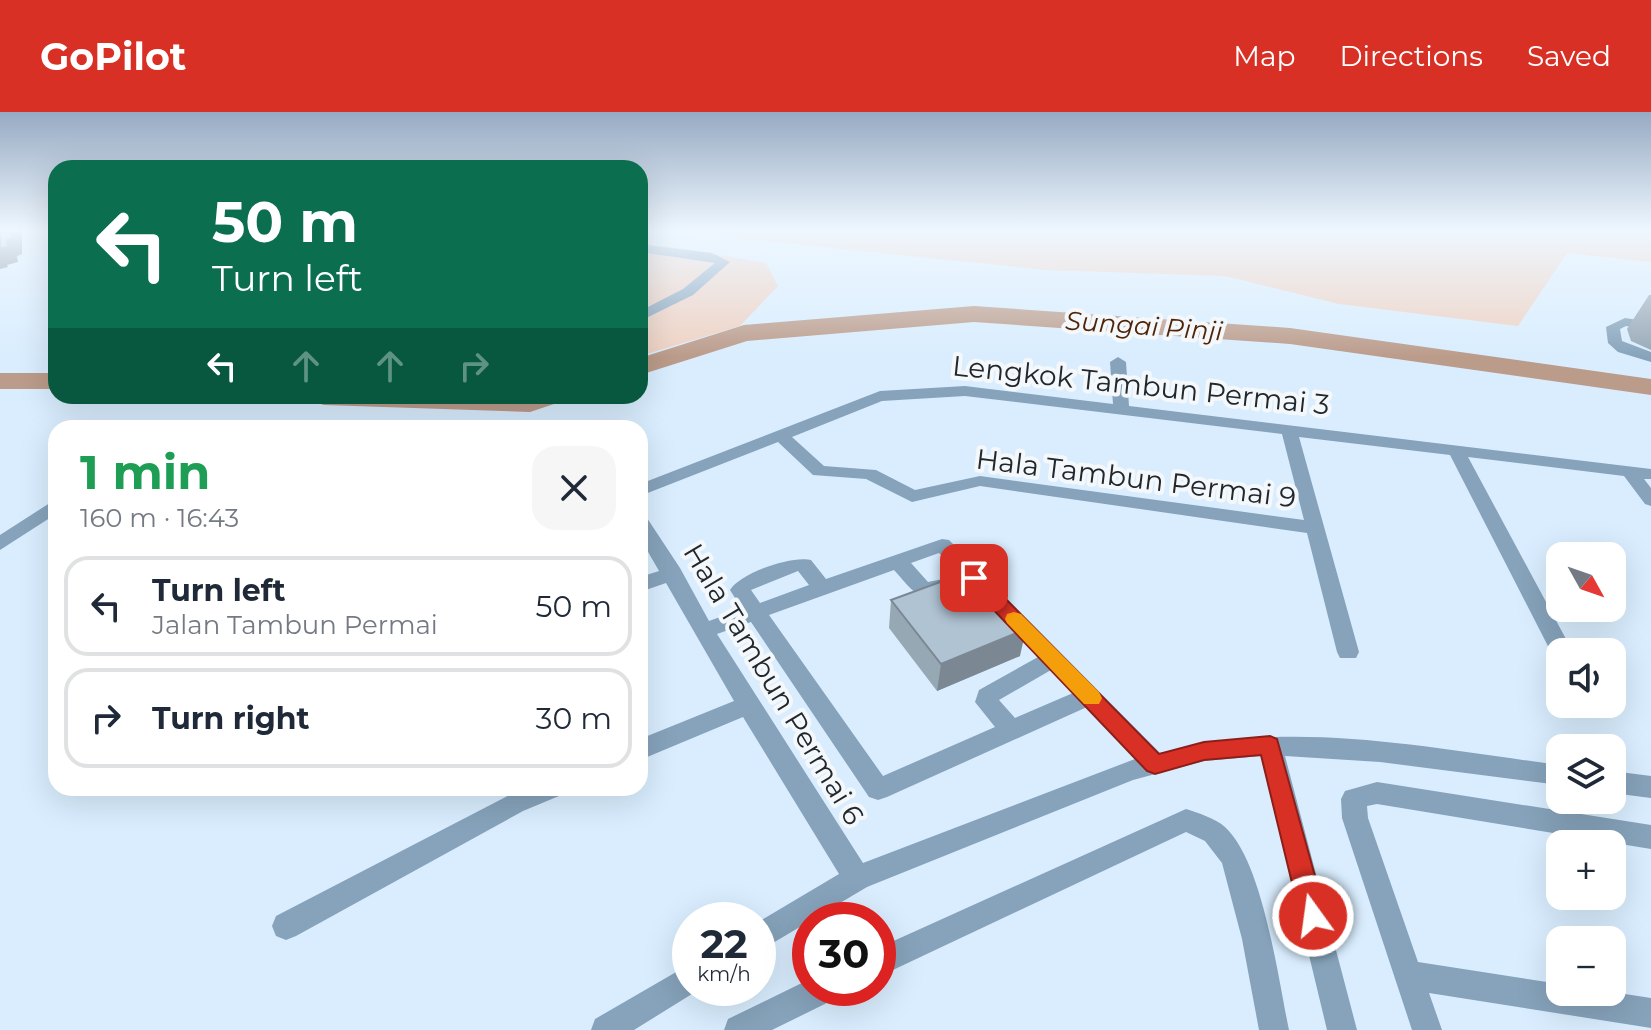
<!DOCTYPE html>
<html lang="en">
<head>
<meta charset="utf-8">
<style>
	body { margin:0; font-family:Montserrat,sans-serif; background:#f6f6f7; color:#1f2937; height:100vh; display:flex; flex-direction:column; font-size:30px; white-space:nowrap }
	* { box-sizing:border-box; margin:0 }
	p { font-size:26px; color:#747a83 }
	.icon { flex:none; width:44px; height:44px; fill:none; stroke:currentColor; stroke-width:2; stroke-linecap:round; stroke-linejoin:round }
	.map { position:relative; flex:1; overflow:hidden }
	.sheet { position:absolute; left:48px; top:308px; width:600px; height:376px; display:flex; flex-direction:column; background:#fff; border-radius:24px; box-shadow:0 8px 32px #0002 }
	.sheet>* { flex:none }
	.guide { position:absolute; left:48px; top:48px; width:600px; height:244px; border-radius:24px; box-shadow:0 8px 32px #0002; background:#0b6e4f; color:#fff; overflow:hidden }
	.needle { width:52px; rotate:130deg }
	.buttons { position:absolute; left:1546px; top:430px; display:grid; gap:16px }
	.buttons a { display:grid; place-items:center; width:80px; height:80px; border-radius:16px; background:#fff; box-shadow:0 8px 32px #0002; font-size:40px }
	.speed { position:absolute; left:672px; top:790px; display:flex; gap:16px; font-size:40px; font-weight:700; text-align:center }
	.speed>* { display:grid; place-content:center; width:104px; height:104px; border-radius:50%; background:#fff; box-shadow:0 8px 32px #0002; line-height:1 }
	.speed small { font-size:20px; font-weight:400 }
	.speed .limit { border:12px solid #d22; background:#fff; color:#111 }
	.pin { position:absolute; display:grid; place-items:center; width:68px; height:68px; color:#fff; margin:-34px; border-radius:16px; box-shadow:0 4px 12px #0006 }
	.me { position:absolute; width:88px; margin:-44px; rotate:346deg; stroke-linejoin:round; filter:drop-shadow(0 0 6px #0008) }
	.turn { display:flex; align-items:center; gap:28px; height:168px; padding:0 32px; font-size:36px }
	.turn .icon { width:104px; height:104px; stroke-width:2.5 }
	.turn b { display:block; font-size:56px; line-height:68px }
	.lanes { display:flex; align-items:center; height:76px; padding:0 32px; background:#0003; justify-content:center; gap:40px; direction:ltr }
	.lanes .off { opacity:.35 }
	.round { display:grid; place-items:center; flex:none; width:84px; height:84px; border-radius:24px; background:#f6f6f7 }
	.summary { display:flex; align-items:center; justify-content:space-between; height:136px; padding:0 32px }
	h1 { font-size:48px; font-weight:700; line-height:60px; color:#1e9e55 }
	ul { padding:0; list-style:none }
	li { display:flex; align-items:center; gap:24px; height:100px; margin:0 16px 12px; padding:0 16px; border:4px solid #e0e1e3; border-radius:24px }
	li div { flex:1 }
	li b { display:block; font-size:30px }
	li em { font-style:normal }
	header { display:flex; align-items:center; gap:48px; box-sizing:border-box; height:112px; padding:0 40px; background:#d93025; color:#fff }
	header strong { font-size:38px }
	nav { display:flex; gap:44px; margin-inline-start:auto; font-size:28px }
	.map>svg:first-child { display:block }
	.green { fill:#efd1c2 }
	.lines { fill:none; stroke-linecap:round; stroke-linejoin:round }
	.river { fill:#bb9b8a; fill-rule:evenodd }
	.minor { fill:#86a3bb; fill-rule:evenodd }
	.wall { fill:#97a8b5 }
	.shaded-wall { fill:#7b8894 }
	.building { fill:#b0c3d3; stroke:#7b8894; stroke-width:2 }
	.route { fill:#d93025; stroke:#8d1f18; stroke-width:2 }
	.slow { fill:#f59e0b }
	.labels { text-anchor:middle; stroke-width:8; stroke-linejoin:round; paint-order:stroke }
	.far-water-label { font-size:26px; font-style:italic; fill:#4e2307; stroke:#f4f8fb }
	.street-label { font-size:28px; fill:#20272d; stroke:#f4f8fb }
</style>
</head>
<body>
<header>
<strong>GoPilot</strong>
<nav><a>Map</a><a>Directions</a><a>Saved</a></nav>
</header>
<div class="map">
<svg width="1651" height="918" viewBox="0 0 1651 918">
	<rect width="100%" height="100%" fill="#d9edfe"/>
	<path class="green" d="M 660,118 L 1648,118 L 1651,119 L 1651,150 L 1567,141 L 1518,214 L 1339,192 L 1225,164 L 1046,158 Z
		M 640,134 L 666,134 L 766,151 L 778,174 L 740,214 L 640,244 Z"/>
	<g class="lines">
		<path class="river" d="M 974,194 L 1290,216 L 1651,267 L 1651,283 L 1290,232 L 974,210 L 747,229 L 640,263 L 640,246 L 744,213 Z
			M 0,261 L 56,261 L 56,277 L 0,277 Z
			M 310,284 L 564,284 L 560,290 L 530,300 L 324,293 L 314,290 Z"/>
		<path class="minor" d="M 640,132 L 712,141 L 730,150 L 693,183 L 640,209 L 640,199 L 683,177 L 715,151 L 640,140 Z
			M 1625,206 L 1651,210 L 1651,218 L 1626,214 L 1620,217 L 1622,229 L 1651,240 L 1651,250 L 1618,240 L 1608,231 L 1606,215 Z
			M 1118,245 L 1126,250 L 1129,294 L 1651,357 L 1651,367 L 1644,367 L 1651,376 L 1651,394 L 1645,392 L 1624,364 L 1468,345 L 1573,540 L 1560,540 L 1560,548 L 1551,540 L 1450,343 L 1299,325 L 1359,540 L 1356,546 L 1340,546 L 1337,540 L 1307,421 L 980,374 L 912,390 L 866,367 L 813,363 L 778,330 L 640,384 L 640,372 L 880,279 L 965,274 L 1113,292 L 1110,250 ZM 965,284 L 1282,322 L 1304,408 L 980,364 L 915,378 L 876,358 L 824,354 L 792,325 L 882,289 Z
			M 56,387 L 56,402 L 0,438 L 0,423 Z
			M 640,404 L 647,406 L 680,456 L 709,509 L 742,497 L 730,478 C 740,461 792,443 811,448 L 826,467 L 942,427 L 949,428 L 1160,641 C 1290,606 1428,636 1560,653 L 1560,673 L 1380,650 L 1285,644 L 1357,918 L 1327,918 L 1261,644 L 1204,649 L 1133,668 L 867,775 L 758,840 L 758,810 L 839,762 L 743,605 L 640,648 L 640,627 L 734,589 L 666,471 L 640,480 L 640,465 L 659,459 L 640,426 ZM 939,441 L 1038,545 L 979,578 L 975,590 L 995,615 L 883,664 L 769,503 L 894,458 C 919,486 917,489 955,478 L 958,473 L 955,468 L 948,466 L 928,470 L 911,451 ZM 798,459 L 809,473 L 760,491 L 751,478 ZM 751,510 L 869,685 L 878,688 L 887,685 L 1087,595 L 1135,647 L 863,751 L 717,522 ZM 1051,558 L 1073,581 L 1015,606 L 999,588 Z
			M 1612,659 L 1651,664 L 1651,686 L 1612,681 Z
			M 1377,670 L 1651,713 L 1651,737 L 1377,692 L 1367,694 L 1368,706 L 1418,850 L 1560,872 L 1560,880 L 1612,880 L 1651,886 L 1651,916 L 1429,881 L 1442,918 L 1412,918 L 1342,706 L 1341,687 L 1345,679 Z
			M 523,676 L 563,676 L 559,684 L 523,699 L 296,824 L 286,828 L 276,824 L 272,814 L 276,804 Z
			M 1186,697 C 1198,701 1215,706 1225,715 C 1263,750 1278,866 1289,918 L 1259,918 L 1242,827 L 1222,751 L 1205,729 L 1186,720 L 878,865 L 878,836 Z
			M 690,852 L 690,876 L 700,877 L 634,918 L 591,918 L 595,907 Z
			M 810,867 L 810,876 L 839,876 L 835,887 L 772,918 L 724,918 L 728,907 Z"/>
	</g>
	<path class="wall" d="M 1649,183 L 1651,183 L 1651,238 L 1631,229 L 1627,217 Z
		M 891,488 L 1020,544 L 937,579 L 889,516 Z"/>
	<path class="shaded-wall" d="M 13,118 L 22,118 L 22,142 L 17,144 L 18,150 L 7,153 L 8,155 L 0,157 L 0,136 L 7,128 Z
		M 1026,517 L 1020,544 L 937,579 L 941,552 Z"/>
	<path class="building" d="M 0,118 L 13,118 L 12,127 L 7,128 L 8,135 L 0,136 Z
		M 973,458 L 1026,517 L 941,552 L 891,488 Z"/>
	<linearGradient id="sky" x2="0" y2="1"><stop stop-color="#96aac2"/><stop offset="0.48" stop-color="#eef7ff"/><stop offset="1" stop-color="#eef7ff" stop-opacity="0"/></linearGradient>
	<rect width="1651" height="246" fill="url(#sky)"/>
	<path class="route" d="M 974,459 L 980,461 L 1159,642 L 1204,630 L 1270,624 L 1277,627 L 1326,804 L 1322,813 L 1313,816 L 1304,813 L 1300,804 L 1261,643 L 1204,648 L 1155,662 L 1147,659 L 967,470 L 965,466 Z"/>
	<path class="slow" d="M 1014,500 L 1021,502 L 1099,580 L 1102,586 L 1099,592 L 1084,592 L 1007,511 L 1005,507 L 1007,502 Z"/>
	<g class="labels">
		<g class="far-water-label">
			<text transform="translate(1144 214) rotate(4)" y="9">Sungai Pinji</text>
		</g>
		<g class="street-label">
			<text transform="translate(1141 273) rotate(6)" y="10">Lengkok Tambun Permai 3</text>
			<text transform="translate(1136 366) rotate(7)" y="10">Hala Tambun Permai 9</text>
			<text transform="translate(774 572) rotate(59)" y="10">Hala Tambun Permai 6</text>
		</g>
	</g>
</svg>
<div class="buttons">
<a><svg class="needle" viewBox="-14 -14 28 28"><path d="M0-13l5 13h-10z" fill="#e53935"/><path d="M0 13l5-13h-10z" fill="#747a83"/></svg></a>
<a><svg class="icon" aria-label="sound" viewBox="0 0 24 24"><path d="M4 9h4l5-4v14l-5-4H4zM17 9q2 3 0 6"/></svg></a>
<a><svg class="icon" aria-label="layers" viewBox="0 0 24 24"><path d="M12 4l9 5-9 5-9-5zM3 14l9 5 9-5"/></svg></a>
<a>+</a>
<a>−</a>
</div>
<div class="speed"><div>22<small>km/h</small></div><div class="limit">30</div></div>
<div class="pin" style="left:974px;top:466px;background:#d93025"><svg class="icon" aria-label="arrive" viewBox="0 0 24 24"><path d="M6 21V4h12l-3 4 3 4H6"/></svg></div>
<svg class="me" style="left:1313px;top:804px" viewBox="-20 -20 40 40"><circle r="17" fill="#d93025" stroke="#fff" stroke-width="3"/><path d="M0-11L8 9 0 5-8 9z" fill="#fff"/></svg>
<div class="guide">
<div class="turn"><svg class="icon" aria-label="left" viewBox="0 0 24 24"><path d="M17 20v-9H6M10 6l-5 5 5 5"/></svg><div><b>50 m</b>Turn left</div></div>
<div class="lanes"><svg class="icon" aria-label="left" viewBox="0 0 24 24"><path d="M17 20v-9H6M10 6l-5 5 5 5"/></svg><svg class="icon off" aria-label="ahead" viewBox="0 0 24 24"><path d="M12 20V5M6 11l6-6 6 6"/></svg><svg class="icon off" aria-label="ahead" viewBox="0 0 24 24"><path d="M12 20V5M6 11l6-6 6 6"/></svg><svg class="icon off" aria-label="right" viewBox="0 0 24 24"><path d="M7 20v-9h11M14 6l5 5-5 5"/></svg></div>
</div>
<section class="sheet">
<div class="summary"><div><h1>1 min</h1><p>160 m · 16:43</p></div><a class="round"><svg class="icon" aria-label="close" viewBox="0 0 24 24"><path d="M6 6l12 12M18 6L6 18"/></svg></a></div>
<ul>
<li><svg class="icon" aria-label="left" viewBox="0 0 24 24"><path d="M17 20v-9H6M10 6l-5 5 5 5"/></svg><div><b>Turn left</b><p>Jalan Tambun Permai</p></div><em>50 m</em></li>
<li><svg class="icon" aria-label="right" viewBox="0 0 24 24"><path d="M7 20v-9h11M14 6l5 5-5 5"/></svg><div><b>Turn right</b></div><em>30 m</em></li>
</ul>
</section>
</div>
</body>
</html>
